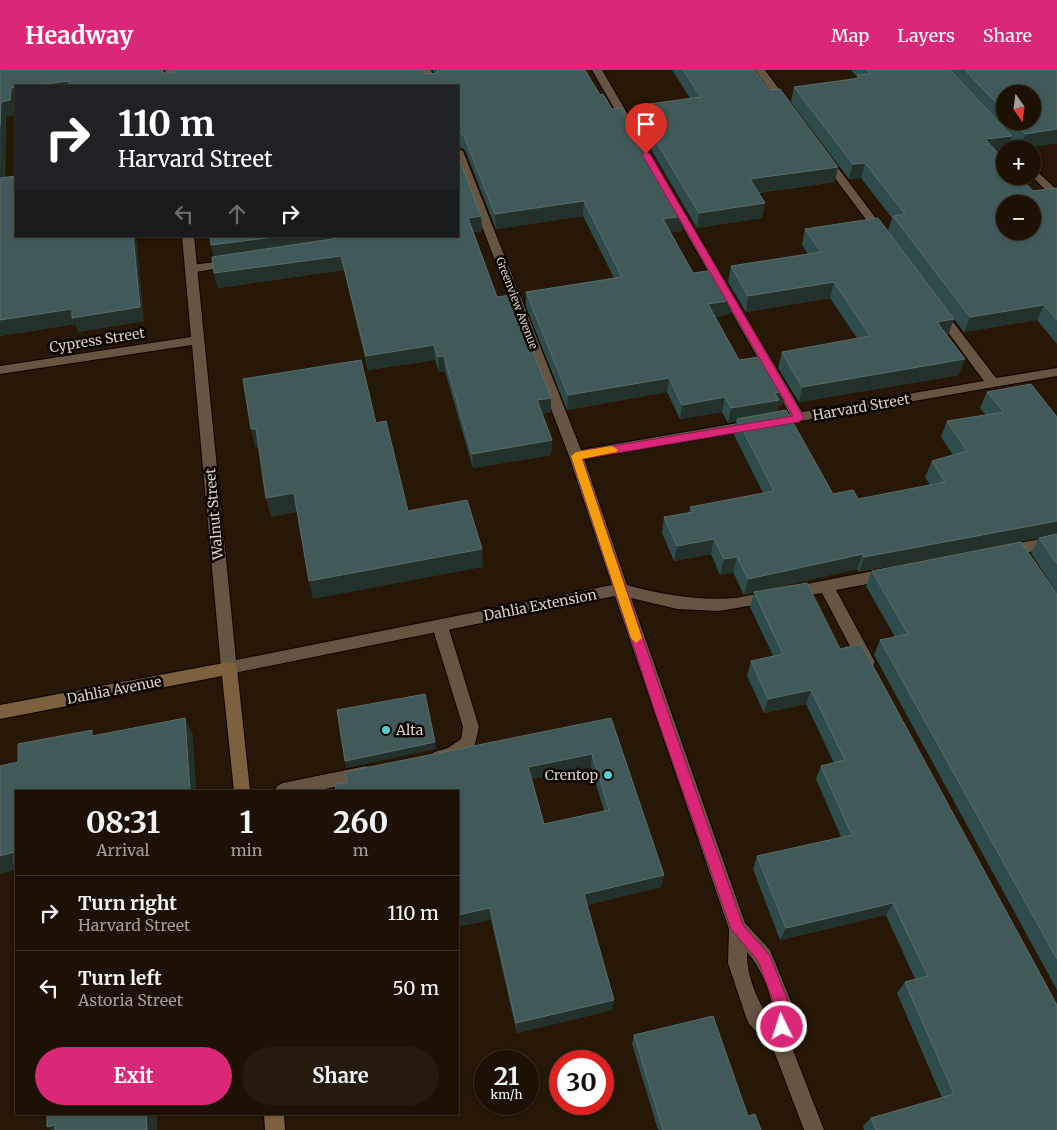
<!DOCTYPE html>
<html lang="en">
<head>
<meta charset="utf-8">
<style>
	body { margin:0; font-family:Merriweather,serif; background:#251a0e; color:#f1f3f6; height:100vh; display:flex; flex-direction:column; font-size:19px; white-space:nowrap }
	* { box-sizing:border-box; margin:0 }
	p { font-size:16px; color:#a09d9a }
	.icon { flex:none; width:28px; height:28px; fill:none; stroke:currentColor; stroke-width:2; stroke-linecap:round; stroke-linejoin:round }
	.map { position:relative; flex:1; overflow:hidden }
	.sheet { position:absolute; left:15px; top:720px; width:444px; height:325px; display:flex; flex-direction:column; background:#1c1104; border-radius:0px; box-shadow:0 1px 4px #0004,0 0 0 1px #3a3126 }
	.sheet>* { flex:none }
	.banner { position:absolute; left:15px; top:15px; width:444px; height:152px; border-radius:0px; box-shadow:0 1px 4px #0004,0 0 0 1px #3a3126; background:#202124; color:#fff; overflow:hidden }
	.needle { width:32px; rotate:166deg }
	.fabs { position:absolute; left:996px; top:15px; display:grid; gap:10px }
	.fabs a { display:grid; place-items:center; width:45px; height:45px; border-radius:50%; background:#1c1104; box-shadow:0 1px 4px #0004,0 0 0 1px #3a3126; font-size:25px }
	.speed { position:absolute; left:474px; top:980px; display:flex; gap:10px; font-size:25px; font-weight:700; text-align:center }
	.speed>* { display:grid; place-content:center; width:65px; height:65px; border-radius:50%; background:#1c1104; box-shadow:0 1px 4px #0004,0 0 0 1px #3a3126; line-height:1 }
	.speed small { font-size:12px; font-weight:400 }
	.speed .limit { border:8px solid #d22; background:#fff; color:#111 }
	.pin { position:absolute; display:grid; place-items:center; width:42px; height:42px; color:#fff; margin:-51px -21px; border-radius:50% 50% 50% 0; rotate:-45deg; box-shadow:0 0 5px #0007 }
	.pin .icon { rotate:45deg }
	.me { position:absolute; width:55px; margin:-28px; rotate:356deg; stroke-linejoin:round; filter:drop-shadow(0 0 4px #0008) }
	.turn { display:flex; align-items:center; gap:18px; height:105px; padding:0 20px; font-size:22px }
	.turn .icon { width:65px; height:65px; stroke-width:2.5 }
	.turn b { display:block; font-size:35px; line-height:42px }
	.lanes { display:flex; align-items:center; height:48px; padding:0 20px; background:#0003; justify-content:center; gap:25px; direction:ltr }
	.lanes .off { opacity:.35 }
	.eta { display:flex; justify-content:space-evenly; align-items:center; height:85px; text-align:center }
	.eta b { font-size:30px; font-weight:700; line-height:35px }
	.cta { display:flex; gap:10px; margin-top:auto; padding:10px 20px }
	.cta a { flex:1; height:58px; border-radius:30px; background:#db2777; color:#fff; font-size:20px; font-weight:700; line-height:58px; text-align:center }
	.cta a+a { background:#251a0e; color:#f1f3f6 }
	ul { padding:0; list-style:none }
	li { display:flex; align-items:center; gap:15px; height:75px; padding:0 20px; border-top:1px solid #3a3126 }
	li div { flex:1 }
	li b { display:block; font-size:19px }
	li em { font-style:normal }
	header { display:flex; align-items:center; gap:30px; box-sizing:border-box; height:70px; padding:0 25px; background:#db2777; color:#fff }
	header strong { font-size:24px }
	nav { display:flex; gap:28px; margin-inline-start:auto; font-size:18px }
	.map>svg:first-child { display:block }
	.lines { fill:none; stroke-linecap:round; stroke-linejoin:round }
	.lane-casing { stroke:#0e0300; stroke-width:2 }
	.street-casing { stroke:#0e0300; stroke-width:2 }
	.secondary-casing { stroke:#0e0300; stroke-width:2 }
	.lane { fill:#665542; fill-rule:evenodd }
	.street { fill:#665542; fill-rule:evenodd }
	.secondary { fill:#7d603e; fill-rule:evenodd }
	.wall { fill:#2f4c4c; fill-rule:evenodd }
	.shaded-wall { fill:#24312b }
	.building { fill:#415a59; stroke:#596d6a; fill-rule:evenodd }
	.route { fill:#db2777; stroke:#8e194d }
	.slow { fill:#f59e0b }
	.poi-dot { fill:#51ccd1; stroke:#0a0501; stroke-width:2 }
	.labels { text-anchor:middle; stroke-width:5; stroke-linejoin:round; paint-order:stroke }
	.far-street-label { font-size:11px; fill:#dad0c5; stroke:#0a0501 }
	.street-label { font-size:14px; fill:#dad0c5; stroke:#0a0501 }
	.poi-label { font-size:14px; fill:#dad0c5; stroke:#0a0501; text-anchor:start }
</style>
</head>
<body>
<header>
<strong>Headway</strong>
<nav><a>Map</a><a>Layers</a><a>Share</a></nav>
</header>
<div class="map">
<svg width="1057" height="1060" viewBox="0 0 1057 1060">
	<rect width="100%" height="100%" fill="#261706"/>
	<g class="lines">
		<defs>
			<path id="lane" d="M 232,190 L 238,193 L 236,195 L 191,203 L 185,199 L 191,195 Z
				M 440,550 L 445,552 L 448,556 L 479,657 L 474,678 C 462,686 449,697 434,692 L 432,687 L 434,682 L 448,678 L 461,669 L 463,657 L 432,556 L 435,552 Z
				M 366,696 L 372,698 L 374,703 L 372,708 L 366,710 L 316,721 L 275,721 L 277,716 L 283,713 Z"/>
			<path id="street" d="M 165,0 L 175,0 L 177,16 L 167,16 Z
				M 421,0 L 431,0 L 437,16 L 427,16 Z
				M 592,0 L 602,0 L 634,55 L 633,57 L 625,57 Z
				M 755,0 L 765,0 L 791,35 L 790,37 L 782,37 Z
				M 995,57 L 999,58 L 1018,79 L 1007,79 L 990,60 Z
				M 458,78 L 463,81 L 581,380 L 790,344 L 669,133 L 674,130 L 679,133 L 802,342 L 984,311 L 933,242 L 939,238 L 943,239 L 996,308 L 1057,298 L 1057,306 L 584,389 L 627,515 C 664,525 698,531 736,528 L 888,498 L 893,500 L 895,504 L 893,508 L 888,510 L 836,520 L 875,592 L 873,597 L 867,598 L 861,597 L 822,523 L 719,541 L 677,539 L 631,528 L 745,853 L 770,880 L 794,939 L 791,975 L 824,1060 L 804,1060 L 774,981 L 749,954 L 746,947 L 728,893 L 729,859 L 615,526 L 229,604 L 223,603 L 221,598 L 192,275 L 0,304 L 0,296 L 191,267 L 182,166 L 194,166 L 236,590 L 612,515 L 569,386 L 458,93 ZM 747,882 C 762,899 775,929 773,952 C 758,935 746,905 747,882 Z
				M 825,85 L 829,86 L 887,163 L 887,167 L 879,167 L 820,88 Z
				M 1032,97 L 1057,120 L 1057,129 L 1053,128 L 1032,106 Z
				M 1057,466 L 1057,476 L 1007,487 L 1002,485 L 1000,481 L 1002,477 L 1007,475 Z"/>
			<path id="secondary" d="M 229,592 L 235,593 L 237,598 L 250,721 L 234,721 L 222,606 L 0,649 L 0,635 Z
				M 264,1044 L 284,1044 L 285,1060 L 265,1060 Z"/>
		</defs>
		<use href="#lane" class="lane-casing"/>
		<use href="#street" class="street-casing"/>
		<use href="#secondary" class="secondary-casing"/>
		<use href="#lane" class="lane"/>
		<use href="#street" class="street"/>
		<use href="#secondary" class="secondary"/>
	</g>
	<path class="wall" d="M 0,0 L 164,0 L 164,3 L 425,4 L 434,3 L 433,0 L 585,0 L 682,161 L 670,162 L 693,203 L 733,230 L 730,244 L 715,247 L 739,290 L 783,335 L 778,336 L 777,342 L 833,424 L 858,429 L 930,415 L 925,407 L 932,391 L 953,385 L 941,367 L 947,351 L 986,345 L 980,338 L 987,322 L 1057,347 L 1057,523 L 1031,483 L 1039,468 L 859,502 L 857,499 L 755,522 L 807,513 L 1057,1060 L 864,1060 L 863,1056 L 871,1048 L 942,1028 L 897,923 L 905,912 L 915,909 L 886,845 L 780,870 L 753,799 L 757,786 L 841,767 L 816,709 L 821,696 L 834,693 L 806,634 L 764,643 L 747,606 L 751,591 L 773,586 L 750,537 L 754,522 L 744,525 L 733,502 L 720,505 L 711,484 L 674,491 L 662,463 L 664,447 L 689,443 L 690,437 L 763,423 L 734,365 L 736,351 L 728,353 L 722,342 L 680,349 L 667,322 L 567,340 L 526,237 L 526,222 L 614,208 L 583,146 L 496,159 L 465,80 L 458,76 L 458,79 L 458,16 L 16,16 L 15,45 L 6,46 L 5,107 L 144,251 L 78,262 L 75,254 L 0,266 Z
		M 672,0 L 754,0 L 835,112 L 758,123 L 762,148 L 697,158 L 634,50 L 635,36 L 690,28 Z
		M 851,0 L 1057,0 L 1057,73 L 1020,79 L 1011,69 L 1007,79 L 1005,79 L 1005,81 L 997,82 L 1033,121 L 1057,118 L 1057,274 L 1037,250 L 964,262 L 888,161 L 892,148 L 861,108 L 849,109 L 791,32 L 794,17 L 857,9 L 857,7 ZM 1005,24 L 1032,51 L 1005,51 Z
		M 481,146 L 482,161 L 473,162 L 497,227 L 551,328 L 551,342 L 542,344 L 552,370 L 551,385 L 473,398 L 445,301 L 439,302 L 435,290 L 368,300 L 344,200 L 218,218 L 214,203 L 214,186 L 210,166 L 458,166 Z
		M 805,159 L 954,249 L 947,265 L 959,305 L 799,332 L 778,298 L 782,282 L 857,268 L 830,228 L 746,242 L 728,212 L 731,196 L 808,184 L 802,175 Z
		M 872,501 L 1057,524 L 1057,920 L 874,585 L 880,570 L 895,567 L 866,516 Z
		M 611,648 L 664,805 L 661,817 L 587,835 L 612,940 L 517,963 L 491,850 L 336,719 L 347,712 ZM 591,697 L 604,741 L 544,754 L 532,709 Z
		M 634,965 L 748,1046 L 761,1060 L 658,1060 L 632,974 Z"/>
	<path class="shaded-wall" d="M 69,11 L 70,16 L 26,16 Z
		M 16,17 L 15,45 L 6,46 L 4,123 L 0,112 L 1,32 L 11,18 Z
		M 1057,59 L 1057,73 L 1020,79 L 1025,64 Z
		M 1012,66 L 1007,79 L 1005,79 L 1005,81 L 980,85 L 985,69 Z
		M 865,93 L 861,108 L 849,109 L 853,94 Z
		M 838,97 L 835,112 L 747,124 L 750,109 Z
		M 584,131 L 583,146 L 496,159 L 495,144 Z
		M 765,133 L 762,148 L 697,158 L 699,143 Z
		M 481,146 L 482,161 L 469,163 L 468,148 Z
		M 684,146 L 682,161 L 661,164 L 663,149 Z
		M 133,166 L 136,166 L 144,251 L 78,262 L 75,254 L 0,266 L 0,250 Z
		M 282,166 L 349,166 L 350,172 L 215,190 L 211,175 Z
		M 341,186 L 344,200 L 218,218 L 214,203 Z
		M 834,212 L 830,228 L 746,242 L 748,226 Z
		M 733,230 L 730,244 L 706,248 L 708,234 Z
		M 1044,235 L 1037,250 L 964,262 L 970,247 Z
		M 954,249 L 948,265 L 932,268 L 937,252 Z
		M 434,275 L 435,290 L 368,300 L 366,286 Z
		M 444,286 L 445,301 L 439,302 L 438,287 Z
		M 965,289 L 959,305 L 799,332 L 802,317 Z
		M 669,308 L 667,322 L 567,340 L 568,325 Z
		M 786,321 L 783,335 L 778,336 L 776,345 L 737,349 L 736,351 L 728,353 L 731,338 L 775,323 Z
		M 725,327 L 722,342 L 680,349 L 682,335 Z
		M 551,328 L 551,342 L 537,345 L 537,330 Z
		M 251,359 L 256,359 L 260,378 L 255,378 Z
		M 552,370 L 551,385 L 473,398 L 472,384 Z
		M 294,423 L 298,442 L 271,447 L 266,428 Z
		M 1057,451 L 1057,465 L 859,502 L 864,487 Z
		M 714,469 L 711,484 L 674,491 L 677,476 Z
		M 482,479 L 483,497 L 313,529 L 309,511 Z
		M 863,484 L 857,499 L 744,525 L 748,509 Z
		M 737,487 L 733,502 L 720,505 L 724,489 Z
		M 811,620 L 806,634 L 764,643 L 768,629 Z
		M 185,648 L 193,665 L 196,721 L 190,721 Z
		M 435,672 L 436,679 L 346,698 L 345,691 Z
		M 592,684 L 591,697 L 528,710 L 528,697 Z
		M 14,782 L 16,785 L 16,800 L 0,804 L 0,786 Z
		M 664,805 L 661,817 L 583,836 L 584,824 Z
		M 893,833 L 886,845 L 780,870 L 786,858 Z
		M 490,838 L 491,850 L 458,857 L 458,845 Z
		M 614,930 L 612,940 L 517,963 L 516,953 Z
		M 146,1044 L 161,1044 L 157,1045 L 157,1060 L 147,1060 Z
		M 55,1055 L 61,1060 L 51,1060 L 47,1057 Z"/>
	<path class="building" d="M 0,0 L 162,0 L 162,3 L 175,3 L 175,0 L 424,0 L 425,4 L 438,3 L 437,0 L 585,0 L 600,25 L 603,24 L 612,39 L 621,38 L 684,146 L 663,149 L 693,203 L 715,200 L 733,230 L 708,234 L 739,290 L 766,286 L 786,321 L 775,323 L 779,330 L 731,338 L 725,327 L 682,335 L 669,308 L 568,325 L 526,222 L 622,207 L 584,131 L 495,144 L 464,66 L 458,62 L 458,16 L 69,16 L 69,11 L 26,16 L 16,16 L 16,17 L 11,18 L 10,30 L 1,32 L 0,56 Z
		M 683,0 L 754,0 L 769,20 L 780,19 L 838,97 L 750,109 L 765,133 L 699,143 L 635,36 L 701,27 Z
		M 867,0 L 950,0 L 1012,66 L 985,69 L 1005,91 L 1005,106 L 1019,106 L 1033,121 L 1057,118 L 1057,250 L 1044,235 L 970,247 L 893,146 L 905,144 L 865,93 L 853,94 L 794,17 L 860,8 L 857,5 L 870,4 ZM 1005,134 L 1032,134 L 1032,161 L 1005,161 Z
		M 965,0 L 1057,0 L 1057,59 L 1025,64 L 1013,51 L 1032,51 L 1032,24 L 1005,24 L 1005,42 Z
		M 458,85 L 481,146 L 468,148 L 497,227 L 511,225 L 551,328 L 537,330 L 552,370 L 472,384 L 444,286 L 438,287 L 434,275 L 366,286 L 341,186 L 214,203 L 212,187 L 352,166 L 458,166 Z
		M 16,106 L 16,166 L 133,166 L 140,237 L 72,248 L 72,239 L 0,250 L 0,108 Z
		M 878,148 L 954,249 L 937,252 L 965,289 L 802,317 L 782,282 L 870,266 L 834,212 L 748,226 L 731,196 L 821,182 L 805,159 Z
		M 210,166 L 282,166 L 211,175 Z
		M 361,290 L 376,353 L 386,351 L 408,441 L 467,430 L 482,479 L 309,511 L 294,423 L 266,428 L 256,359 L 251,359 L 243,309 Z
		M 1031,314 L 1057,347 L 1057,451 L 864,487 L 863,484 L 748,509 L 737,487 L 724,489 L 714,469 L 677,476 L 664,447 L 693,442 L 690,437 L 774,421 L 737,349 L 786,340 L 833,424 L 853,420 L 858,429 L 945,412 L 932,391 L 967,381 L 947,351 L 1004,342 L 987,322 Z
		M 1057,464 L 1057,494 L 1039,468 Z
		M 1021,472 L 1057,524 L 1057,889 L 880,570 L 908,564 L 872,501 Z
		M 807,513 L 840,579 L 861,574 L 1057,935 L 1057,1060 L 876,1060 L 871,1048 L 954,1024 L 905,912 L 928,906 L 893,833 L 786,858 L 757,786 L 852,765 L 821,696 L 845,690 L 811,620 L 768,629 L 751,591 L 783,584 L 754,522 Z
		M 425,624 L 435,672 L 345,691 L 337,640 Z
		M 185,648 L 190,721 L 16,721 L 16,793 L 14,794 L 14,782 L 0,786 L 0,696 L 18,692 L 18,674 L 92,660 L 92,666 Z
		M 611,648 L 664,805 L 584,824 L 614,930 L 516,953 L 490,838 L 458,845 L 458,721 L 325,721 L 336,719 L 335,714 L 347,712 L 345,702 ZM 592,684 L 609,740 L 544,754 L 528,697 Z
		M 713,946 L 748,1046 L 755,1044 L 761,1060 L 663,1060 L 634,965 Z
		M 47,1044 L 146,1044 L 147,1060 L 55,1060 L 55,1055 L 47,1057 Z"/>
	<path class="route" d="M 646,82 L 650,84 L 804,348 L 799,352 L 582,389 L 669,645 L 743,855 L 770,886 L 791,939 L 788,962 L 782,964 L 777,962 L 775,957 L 776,939 L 758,891 L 731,859 L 656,645 L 571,386 L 576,382 L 793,346 L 642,84 Z"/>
	<path class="slow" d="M 612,376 L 618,380 L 616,382 L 582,389 L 642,568 L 636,573 L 631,568 L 571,386 L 576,382 Z"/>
	<g class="poi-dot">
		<circle cx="386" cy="660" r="5"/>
		<circle cx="608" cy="705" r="5"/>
	</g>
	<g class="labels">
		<g class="far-street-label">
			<text transform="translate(517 233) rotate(69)" y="4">Greenview Avenue</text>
		</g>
		<g class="street-label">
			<text transform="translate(97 270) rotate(-9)" y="5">Cypress Street</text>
			<text transform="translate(861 337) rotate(-10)" y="5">Harvard Street</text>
			<text transform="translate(214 444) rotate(-95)" y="5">Walnut Street</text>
			<text transform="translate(540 535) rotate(-11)" y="5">Dahlia Extension</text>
			<text transform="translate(114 620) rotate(-11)" y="5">Dahlia Avenue</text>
		</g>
		<g class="poi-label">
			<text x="396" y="665">Alta</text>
			<text x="598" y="710" text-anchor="end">Crentop</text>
		</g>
	</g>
</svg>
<div class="fabs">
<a><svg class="needle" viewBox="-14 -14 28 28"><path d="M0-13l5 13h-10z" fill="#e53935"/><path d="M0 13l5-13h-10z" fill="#a09d9a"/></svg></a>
<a>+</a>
<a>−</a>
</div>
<div class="speed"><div>21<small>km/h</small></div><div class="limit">30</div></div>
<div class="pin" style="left:646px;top:84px;background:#d93025"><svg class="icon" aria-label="arrive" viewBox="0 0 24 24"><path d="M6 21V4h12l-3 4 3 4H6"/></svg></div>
<svg class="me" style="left:782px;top:957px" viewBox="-20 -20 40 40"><circle r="17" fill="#db2777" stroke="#fff" stroke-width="3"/><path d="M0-11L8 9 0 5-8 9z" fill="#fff"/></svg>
<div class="banner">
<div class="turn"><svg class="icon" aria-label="right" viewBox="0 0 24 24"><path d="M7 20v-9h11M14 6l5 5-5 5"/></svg><div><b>110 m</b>Harvard Street</div></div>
<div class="lanes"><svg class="icon off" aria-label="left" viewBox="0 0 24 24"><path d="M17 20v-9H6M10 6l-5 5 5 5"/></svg><svg class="icon off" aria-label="ahead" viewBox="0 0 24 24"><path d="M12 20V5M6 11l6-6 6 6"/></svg><svg class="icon" aria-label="right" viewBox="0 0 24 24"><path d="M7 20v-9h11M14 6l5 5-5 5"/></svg></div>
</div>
<section class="sheet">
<div class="eta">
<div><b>08:31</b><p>Arrival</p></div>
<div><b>1</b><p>min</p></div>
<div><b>260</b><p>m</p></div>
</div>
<ul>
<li><svg class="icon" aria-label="right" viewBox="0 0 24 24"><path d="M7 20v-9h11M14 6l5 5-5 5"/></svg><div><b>Turn right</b><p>Harvard Street</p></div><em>110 m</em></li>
<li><svg class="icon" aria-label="left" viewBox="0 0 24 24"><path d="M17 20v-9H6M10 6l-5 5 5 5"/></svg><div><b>Turn left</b><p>Astoria Street</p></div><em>50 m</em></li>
</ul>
<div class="cta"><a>Exit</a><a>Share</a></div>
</section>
</div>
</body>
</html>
